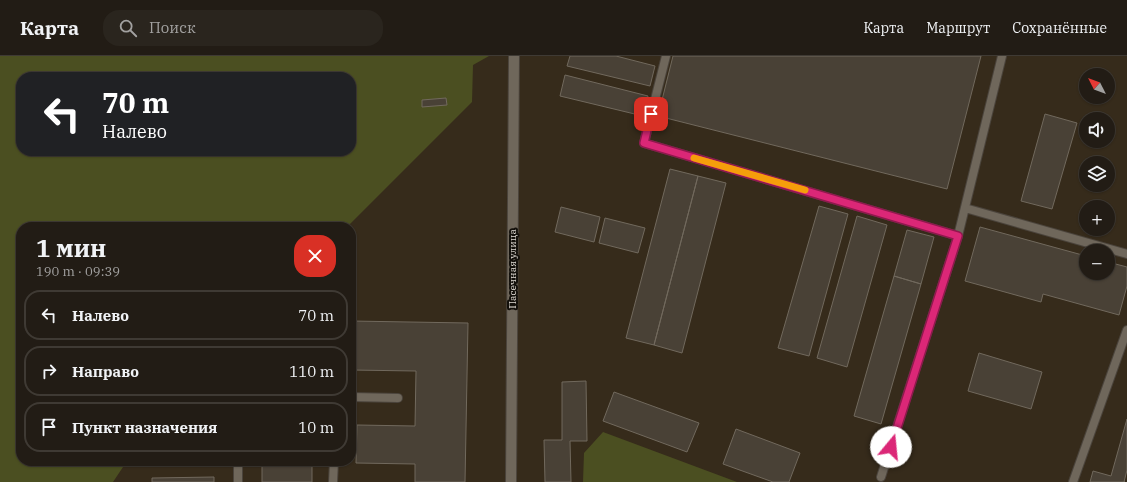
<!DOCTYPE html>
<html lang="ru">
<head>
<meta charset="utf-8">
<style>
	body { margin:0; font-family:"IBM Plex Serif",serif; background:#2a251e; color:#f1f3f6; height:100vh; display:flex; flex-direction:column; font-size:15px; white-space:nowrap }
	* { box-sizing:border-box; margin:0 }
	p { font-size:13px; color:#a2a1a0 }
	.icon { flex:none; width:22px; height:22px; fill:none; stroke:currentColor; stroke-width:2; stroke-linecap:round; stroke-linejoin:round }
	.map { position:relative; flex:1; overflow:hidden }
	.panel { position:absolute; left:16px; top:166px; width:340px; height:244px; display:flex; flex-direction:column; background:#221c15; border-radius:16px; box-shadow:0 1px 3px #0004,0 0 0 1px #3f3a34 }
	.panel>* { flex:none }
	.banner { position:absolute; left:16px; top:16px; width:340px; height:84px; border-radius:16px; box-shadow:0 1px 3px #0004,0 0 0 1px #3f3a34; background:#202124; color:#fff; overflow:hidden }
	.needle { width:26px; rotate:312deg }
	.tools { position:absolute; left:1079px; top:12px; display:grid; gap:8px }
	.tools a { display:grid; place-items:center; width:36px; height:36px; border-radius:50%; background:#221c15; box-shadow:0 1px 3px #0004,0 0 0 1px #3f3a34; font-size:20px }
	.pin { position:absolute; display:grid; place-items:center; width:34px; height:34px; color:#fff; margin:-17px; border-radius:8px; box-shadow:0 2px 6px #0006 }
	.me { position:absolute; width:44px; margin:-22px; rotate:17deg; stroke-linejoin:round; filter:drop-shadow(0 0 3px #0008) }
	.turn { display:flex; align-items:center; gap:14px; height:84px; padding:0 20px; font-size:18px }
	.turn .icon { width:52px; height:52px; stroke-width:2.5 }
	.turn b { display:block; font-size:28px; line-height:34px }
	.round { display:grid; place-items:center; flex:none; width:42px; height:42px; border-radius:16px; background:#2a251e }
	.summary { display:flex; align-items:center; justify-content:space-between; height:68px; padding:0 20px }
	h1 { font-size:24px; font-weight:700; line-height:30px }
	ul { padding:0; list-style:none }
	li { display:flex; align-items:center; gap:12px; height:50px; margin:0 8px 6px; padding:0 12px; border:2px solid #3f3a34; border-radius:16px }
	li div { flex:1 }
	li b { display:block; font-size:15px }
	li em { font-style:normal }
	header { display:flex; align-items:center; gap:24px; box-sizing:border-box; height:56px; padding:0 20px; background:#221c15; border-bottom:1px solid #3f3a34 }
	header strong { font-size:19px }
	nav { display:flex; gap:22px; margin-inline-start:auto; font-size:14px }
	.search { width:280px; height:36px; background:#2a251e; display:flex; align-items:center; gap:10px; box-sizing:border-box; padding:0 14px; border-radius:16px; color:#a2a1a0; font-size:15px }
	.map>svg:first-child { display:block }
	.built { fill:#362b1b; fill-rule:evenodd }
	.green { fill:#4b4f21; fill-rule:evenodd }
	.building { fill:#494136; stroke:#71695d }
	.lines { fill:none; stroke-linecap:round; stroke-linejoin:round }
	.lane-casing { stroke:#4b443c; stroke-width:10 }
	.street-casing { stroke:#4b443c; stroke-width:12 }
	.lane { stroke:#6f675b; stroke-width:8 }
	.street { stroke:#6f675b; stroke-width:10 }
	.route-casing { stroke:#8e194d; stroke-width:10 }
	.route { stroke:#db2777; stroke-width:7 }
	.slow { stroke:#f59e0b; stroke-width:7 }
	.labels { text-anchor:middle; stroke-width:4; stroke-linejoin:round; paint-order:stroke }
	.street-label { font-size:10px; fill:#e0dbd4; stroke:#13100b }
</style>
</head>
<body>
<header>
<strong>Карта</strong>
<div class="search"><svg class="icon" aria-label="search" viewBox="0 0 24 24"><circle cx="10" cy="10" r="6"/><path d="M15 15l6 6"/></svg>Поиск</div>
<nav><a>Карта</a><a>Маршрут</a><a>Сохранённые</a></nav>
</header>
<div class="map">
<svg width="1127" height="426" viewBox="0 0 1127 426">
	<rect width="100%" height="100%" fill="#2e261c"/>
	<path class="built" d="M 0,0 L 1127,0 L 1127,426 L 0,426 ZM 1086,19 L 1108,19 L 1108,41 L 1086,41 ZM 21,21 L 351,21 L 351,95 L 21,95 ZM 1086,63 L 1108,63 L 1108,85 L 1086,85 ZM 1086,107 L 1108,107 L 1108,129 L 1086,129 ZM 1086,151 L 1108,151 L 1108,173 L 1086,173 ZM 21,171 L 351,171 L 351,405 L 21,405 ZM 1086,195 L 1108,195 L 1108,217 L 1086,217 Z"/>
	<path class="green" d="M 0,0 L 489,0 L 473,9 L 472,46 L 347,171 L 21,171 L 21,405 L 127,405 L 113,426 L 0,426 ZM 21,21 L 351,21 L 351,95 L 21,95 Z
		M 603,376 L 737,426 L 583,426 L 584,397 Z"/>
	<path class="building" d="M 570,0 L 616,0 L 655,10 L 650,30 L 567,10 Z
		M 673,0 L 981,0 L 947,133 L 658,60 Z
		M 565,19 L 648,40 L 643,60 L 560,40 Z
		M 446,42 L 447,49 L 422,51 L 422,44 Z
		M 1045,58 L 1077,67 L 1052,153 L 1021,145 Z
		M 670,113 L 698,120 L 654,289 L 626,282 Z
		M 698,120 L 726,127 L 682,297 L 654,289 Z
		M 819,150 L 848,158 L 809,300 L 778,292 Z
		M 561,151 L 600,161 L 594,186 L 555,176 Z
		M 857,160 L 887,169 L 847,311 L 817,302 Z
		M 605,162 L 645,172 L 638,197 L 599,187 Z
		M 980,171 L 1086,200 L 1086,217 L 1108,217 L 1108,206 L 1127,211 L 1127,230 L 1119,259 L 1043,238 L 1041,246 L 965,225 Z
		M 907,174 L 934,181 L 921,228 L 894,220 Z
		M 894,220 L 921,228 L 881,368 L 854,360 Z
		M 351,265 L 468,267 L 465,426 L 415,426 L 415,408 L 356,407 L 357,369 L 415,370 L 416,315 L 351,314 Z
		M 979,297 L 1042,316 L 1031,353 L 968,335 Z
		M 586,325 L 587,385 L 570,385 L 571,426 L 545,426 L 544,384 L 562,384 L 562,326 Z
		M 614,336 L 699,367 L 687,396 L 603,365 Z
		M 1127,363 L 1127,414 L 1124,426 L 1125,426 L 1090,426 L 1093,415 L 1111,420 Z
		M 736,373 L 800,397 L 789,426 L 773,426 L 723,408 Z
		M 262,409 L 312,410 L 312,426 L 262,426 Z
		M 214,421 L 214,426 L 152,426 L 152,422 Z"/>
	<g class="lines">
		<defs>
			<path id="lane" d="M 666,0 L 644,87 L 958,180
				M 965,152 L 1127,198
				M 351,341 L 398,342
				M 881,421 L 958,180 L 1002,0
				M 238,426 L 238,405
				M 333,426 L 334,405
				M 1073,426 L 1127,274"/>
			<path id="street" d="M 511,426 L 514,0"/>
		</defs>
		<use href="#lane" class="lane-casing"/>
		<use href="#street" class="street-casing"/>
		<use href="#lane" class="lane"/>
		<use href="#street" class="street"/>
	</g>
	<g class="lines">
		<defs>
			<path id="route" d="M 651,58 L 644,87 L 958,180 L 891,391"/>
		</defs>
		<use href="#route" class="route-casing"/>
		<use href="#route" class="route"/>
		<path class="slow" d="M 694,102 L 805,134"/>
	</g>
	<g class="labels">
		<g class="street-label">
			<text transform="translate(512 213) rotate(-90)" y="4">Пасечная улица</text>
		</g>
	</g>
</svg>
<div class="tools">
<a><svg class="needle" viewBox="-14 -14 28 28"><path d="M0-13l5 13h-10z" fill="#e53935"/><path d="M0 13l5-13h-10z" fill="#a2a1a0"/></svg></a>
<a><svg class="icon" aria-label="sound" viewBox="0 0 24 24"><path d="M4 9h4l5-4v14l-5-4H4zM17 9q2 3 0 6"/></svg></a>
<a><svg class="icon" aria-label="layers" viewBox="0 0 24 24"><path d="M12 4l9 5-9 5-9-5zM3 14l9 5 9-5"/></svg></a>
<a>+</a>
<a>−</a>
</div>
<div class="pin" style="left:651px;top:58px;background:#d93025"><svg class="icon" aria-label="arrive" viewBox="0 0 24 24"><path d="M6 21V4h12l-3 4 3 4H6"/></svg></div>
<svg class="me" style="left:891px;top:391px" viewBox="-20 -20 40 40"><circle r="19" fill="#fff"/><path d="M0-13L10 11 0 6-10 11z" fill="#db2777"/></svg>
<div class="banner">
<div class="turn"><svg class="icon" aria-label="left" viewBox="0 0 24 24"><path d="M17 20v-9H6M10 6l-5 5 5 5"/></svg><div><b>70 m</b>Налево</div></div>
</div>
<section class="panel">
<div class="summary"><div><h1>1 мин</h1><p>190 m · 09:39</p></div><a class="round" style="background:#d93025;color:#fff"><svg class="icon" aria-label="close" viewBox="0 0 24 24"><path d="M6 6l12 12M18 6L6 18"/></svg></a></div>
<ul>
<li><svg class="icon" aria-label="left" viewBox="0 0 24 24"><path d="M17 20v-9H6M10 6l-5 5 5 5"/></svg><div><b>Налево</b></div><em>70 m</em></li>
<li><svg class="icon" aria-label="right" viewBox="0 0 24 24"><path d="M7 20v-9h11M14 6l5 5-5 5"/></svg><div><b>Направо</b></div><em>110 m</em></li>
<li><svg class="icon" aria-label="arrive" viewBox="0 0 24 24"><path d="M6 21V4h12l-3 4 3 4H6"/></svg><div><b>Пункт назначения</b></div><em>10 m</em></li>
</ul>
</section>
</div>
</body>
</html>
